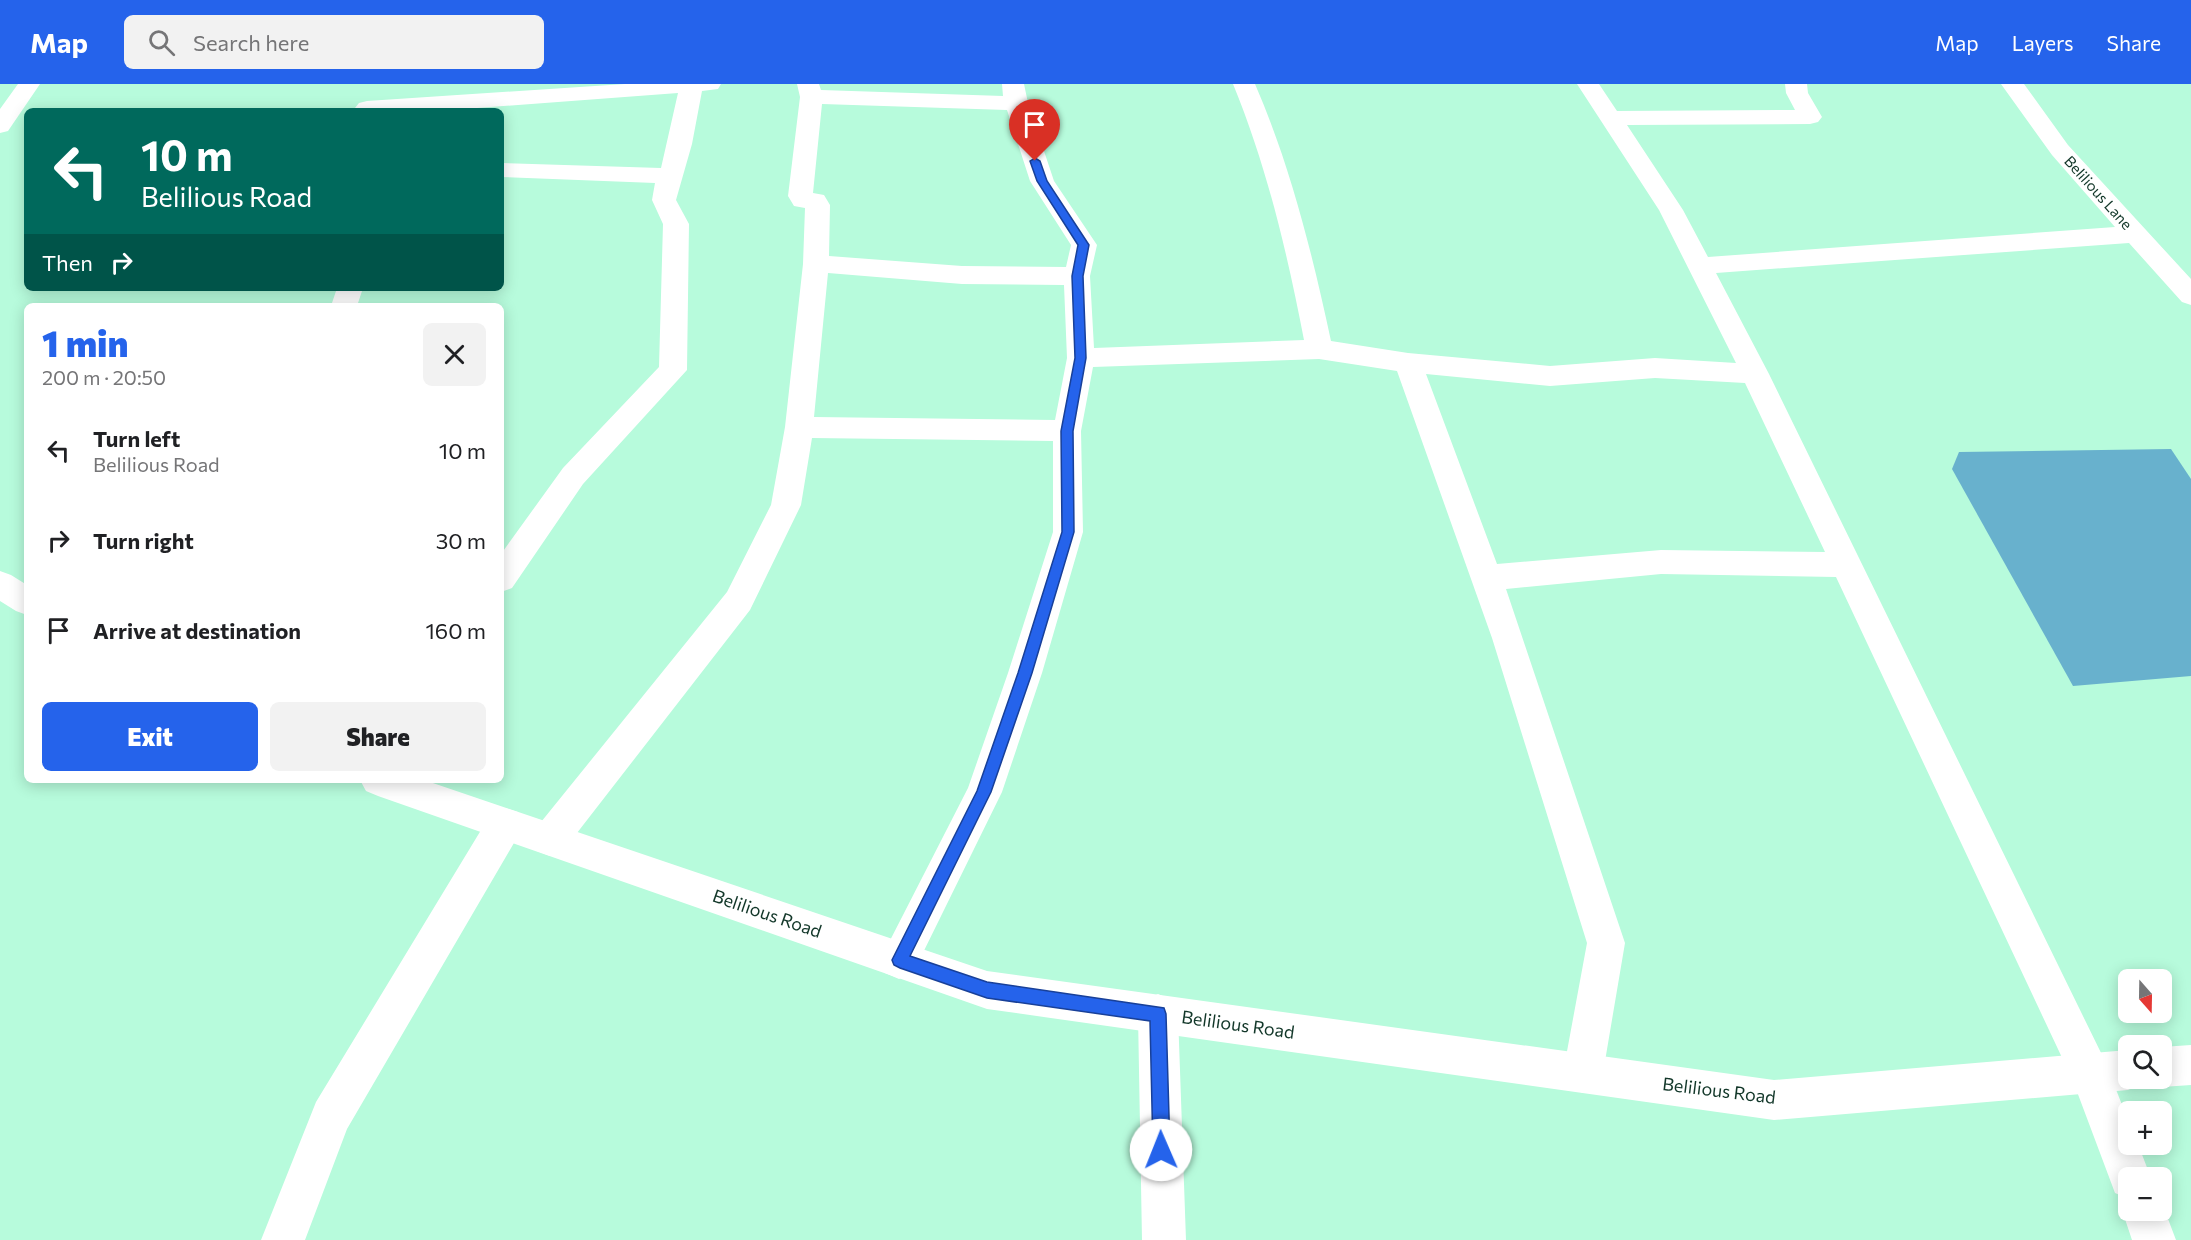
<!DOCTYPE html>
<html lang="en">
<head>
<meta charset="utf-8">
<style>
	body { margin:0; font-family:Commissioner,sans-serif; background:#f2f2f2; color:#202124; height:100vh; display:flex; flex-direction:column; font-size:22px; white-space:nowrap }
	* { box-sizing:border-box; margin:0 }
	p { font-size:20px; color:#757577 }
	.icon { flex:none; width:33px; height:33px; fill:none; stroke:currentColor; stroke-width:2; stroke-linecap:round; stroke-linejoin:round }
	.map { position:relative; flex:1; overflow:hidden }
	.sheet { position:absolute; left:24px; top:219px; width:480px; height:480px; display:flex; flex-direction:column; background:#fff; border-radius:9px; box-shadow:0 3px 15px #0003 }
	.sheet>* { flex:none }
	.banner { position:absolute; left:24px; top:24px; width:480px; height:183px; border-radius:9px; box-shadow:0 3px 15px #0003; background:#00695c; color:#fff; overflow:hidden }
	.needle { width:39px; rotate:160deg }
	.buttons { position:absolute; left:2118px; top:885px; display:grid; gap:12px }
	.buttons a { display:grid; place-items:center; width:54px; height:54px; border-radius:9px; background:#fff; box-shadow:0 3px 15px #0003; font-size:30px }
	.pin { position:absolute; display:grid; place-items:center; width:51px; height:51px; color:#fff; margin:-62px -26px; border-radius:50% 50% 50% 0; rotate:-45deg; box-shadow:0 0 6px #0007 }
	.pin .icon { rotate:45deg }
	.me { position:absolute; width:66px; margin:-33px; rotate:359deg; stroke-linejoin:round; filter:drop-shadow(0 0 4px #0008) }
	.turn { display:flex; align-items:center; gap:21px; height:126px; padding:0 18px; font-size:27px }
	.turn .icon { width:78px; height:78px; stroke-width:2.5 }
	.turn b { display:block; font-size:42px; line-height:51px }
	.then { display:flex; align-items:center; height:57px; padding:0 18px; background:#0003; gap:12px; font-size:22px }
	.round { display:grid; place-items:center; flex:none; width:63px; height:63px; border-radius:9px; background:#f2f2f2 }
	.head { display:flex; align-items:center; justify-content:space-between; height:102px; padding:0 18px }
	h1 { font-size:36px; font-weight:800; line-height:45px; color:#2563eb }
	.primary-button { display:flex; gap:12px; margin-top:auto; padding:12px 18px }
	.primary-button a { flex:1; height:69px; border-radius:9px; background:#2563eb; color:#fff; font-size:24px; font-weight:800; line-height:69px; text-align:center }
	.primary-button a+a { background:#f2f2f2; color:#202124 }
	ul { padding:0; list-style:none }
	li { display:flex; align-items:center; gap:18px; height:90px; padding:0 18px }
	li div { flex:1 }
	li b { display:block; font-size:22px }
	li em { font-style:normal }
	header { display:flex; align-items:center; gap:36px; box-sizing:border-box; height:84px; padding:0 30px; background:#2563eb; color:#fff }
	header strong { font-size:28px }
	nav { display:flex; gap:33px; margin-inline-start:auto; font-size:21px }
	.search { width:420px; height:54px; background:#f2f2f2; display:flex; align-items:center; gap:15px; box-sizing:border-box; padding:0 21px; border-radius:9px; color:#757577; font-size:22px }
	.map>svg:first-child { display:block }
	.water { fill:#68b1cd }
	.lines { fill:none; stroke-linecap:round; stroke-linejoin:round }
	.minor { fill:#fff; fill-rule:evenodd }
	.major { fill:#fff; fill-rule:evenodd }
	.route { fill:#2563eb; stroke:#184099; stroke-width:1.5 }
	.labels { text-anchor:middle; stroke-width:5; stroke-linejoin:round; paint-order:stroke }
	.far-street-label { font-size:15px; fill:#123729; stroke:#fff }
	.street-label { font-size:18px; fill:#123729; stroke:#fff }
</style>
</head>
<body>
<header>
<strong>Map</strong>
<div class="search"><svg class="icon" aria-label="search" viewBox="0 0 24 24"><circle cx="10" cy="10" r="6"/><path d="M15 15l6 6"/></svg>Search here</div>
<nav><a>Map</a><a>Layers</a><a>Share</a></nav>
</header>
<div class="map">
<svg width="2191" height="1156" viewBox="0 0 2191 1156">
	<rect width="100%" height="100%" fill="#b7fbdc"/>
	<path class="water" d="M 2171,365 L 2191,395 L 2191,592 L 2073,602 L 1952,385 L 1959,368 Z"/>
	<g class="lines">
		<path class="minor" d="M 18,0 L 40,0 L 8,47 L 0,49 L 0,25 Z
			M 625,0 L 721,0 L 718,5 L 702,7 L 692,60 L 676,116 L 689,140 L 687,286 L 583,400 L 512,504 L 501,508 L 501,470 L 563,384 L 659,283 L 663,140 L 652,116 L 655,99 L 501,93 L 501,79 L 661,84 L 678,9 L 437,27 L 358,27 L 355,24 L 359,19 L 367,17 Z
			M 797,0 L 819,0 L 821,6 L 1003,12 L 1002,0 L 1024,0 L 1028,19 L 1054,97 L 1097,161 L 1090,192 L 1094,264 L 1304,256 C 1287,168 1267,83 1233,0 L 1255,0 C 1291,83 1312,169 1331,257 L 1408,269 L 1550,282 L 1655,274 L 1736,279 L 1659,126 L 1577,0 L 1599,0 L 1617,27 L 1795,26 L 1786,9 L 1785,0 L 1807,0 L 1808,9 L 1822,33 L 1818,38 L 1810,40 L 1627,41 L 1683,126 L 1708,173 L 2115,143 L 2052,71 L 2001,0 L 2024,0 L 2068,61 L 2191,195 L 2191,221 L 2182,218 L 2129,159 L 1716,189 L 1769,290 L 2104,975 L 2128,1036 L 2128,1060 L 2138,1060 L 2151,1094 L 2128,1094 L 2128,1126 L 2162,1126 L 2162,1119 L 2176,1156 L 2132,1156 L 2122,1126 L 2127,1114 L 2115,1109 L 2073,997 L 1836,493 L 1661,490 L 1506,505 L 1625,859 L 1603,989 L 1597,1003 L 1583,1009 L 1569,1003 L 1563,989 L 1587,859 L 1492,554 L 1397,287 L 1319,275 L 1093,283 L 1081,347 L 1083,448 L 1042,589 L 1002,708 L 913,889 L 899,895 L 885,889 L 880,876 L 968,704 L 1008,589 L 1053,448 L 1053,357 L 812,354 L 801,421 L 750,526 L 563,767 L 550,772 L 537,767 L 532,755 L 537,743 L 727,508 L 771,421 L 785,343 L 803,180 L 805,124 L 794,122 L 788,112 L 800,13 ZM 822,20 L 1007,26 L 1030,97 L 1071,161 L 1066,183 L 962,182 L 829,172 L 830,121 L 824,111 L 813,109 ZM 828,189 L 962,200 L 1064,201 L 1067,274 L 1055,336 L 814,333 ZM 1426,290 L 1550,302 L 1655,294 L 1745,299 L 1825,468 L 1661,466 L 1497,480 Z
			M 337,204 L 363,204 L 357,222 L 331,222 Z
			M 505,724 L 518,728 L 523,740 L 518,752 L 347,1045 L 305,1156 L 261,1156 L 316,1018 L 492,728 Z
			M 1158,910 L 1172,916 L 1178,930 L 1186,1156 L 1142,1156 L 1138,930 L 1144,916 Z"/>
		<path class="major" d="M 0,487 L 11,491 L 27,501 L 27,531 L 16,527 L 0,517 Z
			M 360,696 L 424,696 L 987,887 L 1774,996 L 2128,966 L 2128,994 L 2145,994 L 2142,1000 L 2128,1006 L 1774,1036 L 987,925 L 378,712 L 366,707 Z
			M 2191,961 L 2191,1001 L 2162,1003 L 2148,997 L 2147,994 L 2162,994 L 2162,963 Z"/>
	</g>
	<path class="route" d="M 1035,74 L 1040,77 L 1047,97 L 1089,161 L 1083,192 L 1086,274 L 1073,347 L 1074,448 L 1032,589 L 991,708 L 910,872 L 987,898 L 1164,924 L 1166,930 L 1170,1066 L 1167,1072 L 1161,1074 L 1155,1072 L 1153,1066 L 1150,937 L 987,914 L 900,884 L 894,881 L 892,876 L 977,707 L 1018,589 L 1062,448 L 1061,347 L 1075,274 L 1072,192 L 1078,161 L 1037,97 L 1030,77 Z"/>
	<g class="labels">
		<g class="far-street-label">
			<text transform="translate(2098 109) rotate(48)" y="5">Belilious Lane</text>
		</g>
		<g class="street-label">
			<text transform="translate(767 830) rotate(19)" y="6">Belilious Road</text>
			<text transform="translate(1238 941) rotate(8)" y="6">Belilious Road</text>
			<text transform="translate(1719 1007) rotate(7)" y="6">Belilious Road</text>
		</g>
	</g>
</svg>
<div class="buttons">
<a><svg class="needle" viewBox="-14 -14 28 28"><path d="M0-13l5 13h-10z" fill="#e53935"/><path d="M0 13l5-13h-10z" fill="#757577"/></svg></a>
<a><svg class="icon" aria-label="search" viewBox="0 0 24 24"><circle cx="10" cy="10" r="6"/><path d="M15 15l6 6"/></svg></a>
<a>+</a>
<a>−</a>
</div>
<div class="pin" style="left:1035px;top:77px;background:#d93025"><svg class="icon" aria-label="arrive" viewBox="0 0 24 24"><path d="M6 21V4h12l-3 4 3 4H6"/></svg></div>
<svg class="me" style="left:1161px;top:1066px" viewBox="-20 -20 40 40"><circle r="19" fill="#fff"/><path d="M0-13L10 11 0 6-10 11z" fill="#2563eb"/></svg>
<div class="banner">
<div class="turn"><svg class="icon" aria-label="left" viewBox="0 0 24 24"><path d="M17 20v-9H6M10 6l-5 5 5 5"/></svg><div><b>10 m</b>Belilious Road</div></div>
<div class="then">Then<svg class="icon" aria-label="right" viewBox="0 0 24 24"><path d="M7 20v-9h11M14 6l5 5-5 5"/></svg></div>
</div>
<section class="sheet">
<div class="head"><div><h1>1 min</h1><p>200 m · 20:50</p></div><a class="round"><svg class="icon" aria-label="close" viewBox="0 0 24 24"><path d="M6 6l12 12M18 6L6 18"/></svg></a></div>
<ul>
<li><svg class="icon" aria-label="left" viewBox="0 0 24 24"><path d="M17 20v-9H6M10 6l-5 5 5 5"/></svg><div><b>Turn left</b><p>Belilious Road</p></div><em>10 m</em></li>
<li><svg class="icon" aria-label="right" viewBox="0 0 24 24"><path d="M7 20v-9h11M14 6l5 5-5 5"/></svg><div><b>Turn right</b></div><em>30 m</em></li>
<li><svg class="icon" aria-label="arrive" viewBox="0 0 24 24"><path d="M6 21V4h12l-3 4 3 4H6"/></svg><div><b>Arrive at destination</b></div><em>160 m</em></li>
</ul>
<div class="primary-button"><a>Exit</a><a>Share</a></div>
</section>
</div>
</body>
</html>
